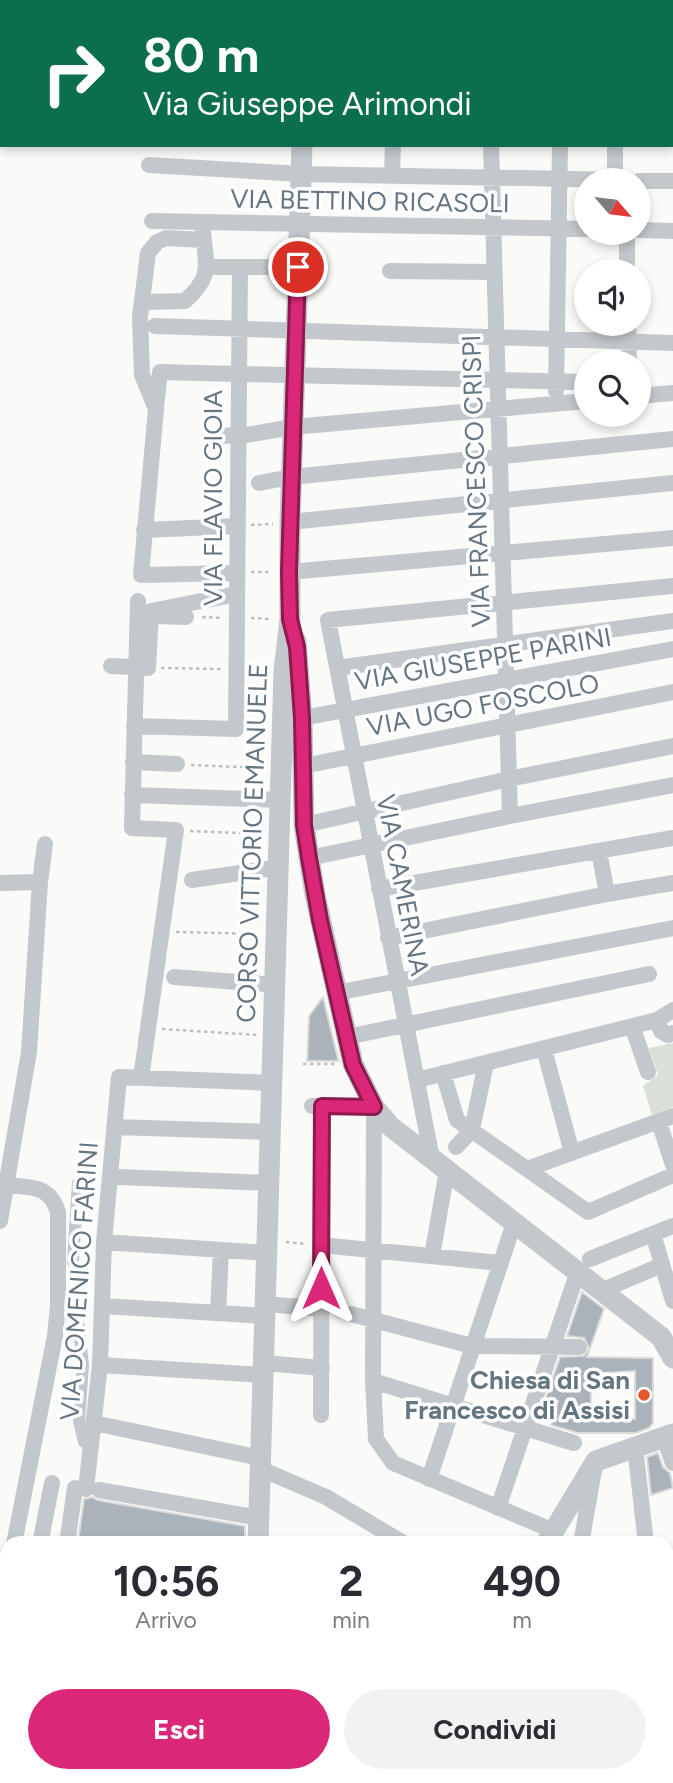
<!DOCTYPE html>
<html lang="it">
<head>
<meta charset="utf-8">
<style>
	body { margin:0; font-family:Figtree,sans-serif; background:#f2f2f3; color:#2b2b33; height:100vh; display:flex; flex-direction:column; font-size:26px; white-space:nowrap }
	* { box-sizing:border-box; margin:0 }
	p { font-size:23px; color:#7c7c81 }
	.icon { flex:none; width:38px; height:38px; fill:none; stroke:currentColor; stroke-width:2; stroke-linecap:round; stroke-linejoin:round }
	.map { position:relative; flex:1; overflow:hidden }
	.panel { position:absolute; left:0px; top:1536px; width:674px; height:247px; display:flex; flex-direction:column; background:#fff; border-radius:21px 21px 0 0; box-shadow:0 4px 10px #0003 }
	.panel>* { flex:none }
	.top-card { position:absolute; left:0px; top:0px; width:674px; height:147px; box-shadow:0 4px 10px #0003; background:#0b6e4f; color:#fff; overflow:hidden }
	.needle { width:46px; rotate:118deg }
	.fabs { position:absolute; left:574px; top:168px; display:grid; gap:14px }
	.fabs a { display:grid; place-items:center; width:77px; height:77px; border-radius:50%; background:#fff; box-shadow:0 4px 10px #0003; font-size:35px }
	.pin { position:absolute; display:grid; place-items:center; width:60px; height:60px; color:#fff; margin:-30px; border:4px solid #fff; border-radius:50%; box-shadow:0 2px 7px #0007 }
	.me { position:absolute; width:77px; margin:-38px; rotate:0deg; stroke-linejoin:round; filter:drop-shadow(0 0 5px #0008) }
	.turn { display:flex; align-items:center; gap:24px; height:147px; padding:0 28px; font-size:32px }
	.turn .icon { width:91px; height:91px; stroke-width:2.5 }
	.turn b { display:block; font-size:49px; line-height:60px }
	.eta { display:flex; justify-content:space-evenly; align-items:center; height:119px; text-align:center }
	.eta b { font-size:42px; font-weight:700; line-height:49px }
	.action { display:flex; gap:14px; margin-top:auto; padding:14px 28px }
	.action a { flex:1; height:80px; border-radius:42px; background:#db2777; color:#fff; font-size:28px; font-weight:700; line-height:80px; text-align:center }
	.action a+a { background:#f2f2f3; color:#2b2b33 }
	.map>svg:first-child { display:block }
	.green { fill:#dadfd7 }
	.building { fill:#aab3b9; stroke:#dcdcda; stroke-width:2; fill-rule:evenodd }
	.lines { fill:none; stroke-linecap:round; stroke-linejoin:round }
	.secondary-casing { stroke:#b3babf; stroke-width:25 }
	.path { stroke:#bbbfc2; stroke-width:2.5; stroke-dasharray:3.5 3.5; stroke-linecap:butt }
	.pedestrian { stroke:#c3c8cc; stroke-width:12 }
	.minor { stroke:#c3c8cc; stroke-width:16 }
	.tertiary { stroke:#c3c8cc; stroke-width:21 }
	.secondary { stroke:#fff; stroke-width:23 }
	.route-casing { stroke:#8e194d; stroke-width:18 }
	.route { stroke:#db2777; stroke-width:12 }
	.poi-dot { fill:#e4572e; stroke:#fff; stroke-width:2.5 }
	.labels { text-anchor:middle; stroke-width:7; stroke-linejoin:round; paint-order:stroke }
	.street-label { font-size:26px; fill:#657683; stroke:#fff }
	.poi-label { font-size:26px; font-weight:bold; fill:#657683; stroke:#fff; text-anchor:end }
</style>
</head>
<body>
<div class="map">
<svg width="673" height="1783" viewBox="0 0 673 1783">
	<rect width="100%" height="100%" fill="#fafaf8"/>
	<path class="green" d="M 673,1043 L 673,1107 L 652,1115 L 643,1086 L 658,1075 L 649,1048 Z"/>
	<path class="building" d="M 323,997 L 338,1059 L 339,1061 L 307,1061 L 309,1016 Z
		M 582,1292 L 604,1309 L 587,1357 L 653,1358 L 653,1423 L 649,1428 L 636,1433 L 578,1433 L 551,1425 L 558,1401 L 545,1400 L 560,1357 L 584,1356 L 589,1348 L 584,1338 L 567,1336 ZM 635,1371 L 635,1419 L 591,1418 L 591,1374 Z
		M 658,1453 L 663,1467 L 670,1473 L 673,1488 L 651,1495 L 647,1457 Z
		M 92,1497 L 97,1500 L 245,1526 L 245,1544 L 78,1542 L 84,1499 Z"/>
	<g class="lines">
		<defs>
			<path id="secondary" d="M 526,0 L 530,2
				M 655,0 L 655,2
				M 672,128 L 673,134"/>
		</defs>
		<use href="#secondary" class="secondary-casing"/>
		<path class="path" d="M 251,525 L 273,524
			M 251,572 L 272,572
			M 202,617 L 223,618
			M 251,618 L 272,619
			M 161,668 L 221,669
			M 252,671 L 267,671
			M 252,730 L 267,730
			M 191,765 L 265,768
			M 190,831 L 263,834
			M 176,932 L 260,934
			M 162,1029 L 257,1035
			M 303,1064 L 336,1064
			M 83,1173 L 97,1145
			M 286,1242 L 307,1244
			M 75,1276 L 76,1290
			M 667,1691 L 673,1691
			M 360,1781 L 365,1776"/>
		<path class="pedestrian" d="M 73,1262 L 78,1183
			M 76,1304 L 83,1365 L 79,1421 L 84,1442"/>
		<path class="minor" d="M 207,0 L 209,2
			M 487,0 L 487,2
			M 397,2 L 397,0
			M 491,145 L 510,816
			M 149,165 L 301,174 L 623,180
			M 392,176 L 393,145
			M 615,180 L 615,145
			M 639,181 L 673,181
			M 152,221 L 586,229
			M 639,230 L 673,231
			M 627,233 L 627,271
			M 204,240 L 166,238 L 157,242 L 148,253 L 140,317 L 142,375 L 156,409 L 141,575 L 237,573
			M 206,267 L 298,267
			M 390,271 L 494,272
			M 144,302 L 185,301 C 213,276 206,266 203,231
			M 628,324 L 629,362
			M 155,326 L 673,343
			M 245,374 L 586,382
			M 556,391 L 560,145
			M 639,396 L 673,393
			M 156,407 L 160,372 L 239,374
			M 246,435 L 293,427 L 586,401
			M 219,436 L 238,435
			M 259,483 L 291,477 L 673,439
			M 290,522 L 673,483
			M 144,530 L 238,526
			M 289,572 L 673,538
			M 138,601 L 132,828 L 176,830 L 141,1078
			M 157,616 L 186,617
			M 111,666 L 148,668 L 151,611 L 237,594
			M 337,668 L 673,621
			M 302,718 L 673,649
			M 134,726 L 236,729 L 240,267
			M 133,762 L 177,764
			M 303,766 L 673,692
			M 132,795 L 281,800
			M 304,825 L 509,779 L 673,746
			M 599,851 L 607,894
			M 309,858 L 510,816 L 673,785
			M 192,880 L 280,867
			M 0,883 L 40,882
			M 379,889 L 673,838
			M 388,938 L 607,894 L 673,883
			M 174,977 L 276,985
			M 336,993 L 673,928
			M 657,1020 L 661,1031 L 668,1035 L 673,1033
			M 632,1026 L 648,1072
			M 347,1037 L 649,974
			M 544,1049 L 572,1153
			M 443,1073 L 457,1120 L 588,1212 L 673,1175
			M 417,1080 L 657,1020 L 673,1010
			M 312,1106 L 374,1107 L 373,1381 L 376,1439 L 393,1463 L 554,1531
			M 659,1122 L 673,1165
			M 114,1127 L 271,1132
			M 456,1147 L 472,1130 L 486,1063
			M 432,1159 L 328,620 L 673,586
			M 527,1169 L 673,1116
			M 119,1177 L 270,1183
			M 6,1185 C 31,1188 49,1184 58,1212 L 58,1305 L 55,1336 L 14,1544
			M 0,1221 L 29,1052 L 40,882 L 45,844
			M 653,1234 L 673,1301
			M 104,1242 L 267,1253
			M 321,1245 L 500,1263
			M 432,1256 L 447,1170
			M 590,1259 L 673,1226
			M 603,1290 L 662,1265
			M 266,1304 L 322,1309
			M 103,1306 L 266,1316
			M 218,1313 L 221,1250
			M 351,1314 L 472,1346 L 579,1347
			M 264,1363 L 322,1368
			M 100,1365 L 264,1375
			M 373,1381 L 574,1443
			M 321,1415 L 322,1106
			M 94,1423 L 261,1458
			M 664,1438 L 673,1463
			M 635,1447 L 646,1544
			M 261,1469 L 326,1497 L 405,1544
			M 429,1479 L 514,1223
			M 86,1489 L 100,1365 L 104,1242 L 119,1077 L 273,1083
			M 99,1490 L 259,1518
			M 498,1508 L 578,1271
			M 40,1544 L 52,1483
			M 67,1544 L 75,1488
			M 581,1544 L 594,1470
			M 0,1609 L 7,1576
			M 0,1761 L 3,1758 L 1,1749 L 7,1711
			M 451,1776 L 451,1783
			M 199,1783 L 222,1776
			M 390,1783 L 392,1776
			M 636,1783 L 636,1776"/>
		<path class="tertiary" d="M 307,2 L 307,0
			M 296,641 L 302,718 L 304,825 L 315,895 L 353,1064 L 374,1107 L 390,1126 L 661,1337 L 673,1358
			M 258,1544 L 284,672 L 290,619 L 290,522 L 302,145
			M 546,1544 L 596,1461 L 673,1434
			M 667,1732 L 673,1732
			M 263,1783 L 263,1776"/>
		<use href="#secondary" class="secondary"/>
	</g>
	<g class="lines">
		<defs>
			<path id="route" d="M 298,267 L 289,572 L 290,619 L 297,647 L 302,718 L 304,825 L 309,858 L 320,920 L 353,1065 L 374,1107 L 322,1106 L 321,1288"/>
		</defs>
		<use href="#route" class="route-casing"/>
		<use href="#route" class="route"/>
	</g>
	<circle class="poi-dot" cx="644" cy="1395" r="7"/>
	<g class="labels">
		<g class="street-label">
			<text transform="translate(370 201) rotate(1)" y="9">VIA BETTINO RICASOLI</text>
			<text transform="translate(476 481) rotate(-92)" y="9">VIA FRANCESCO CRISPI</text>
			<text transform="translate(213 498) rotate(-90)" y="9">VIA FLAVIO GIOIA</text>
			<text transform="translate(483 659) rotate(-10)" y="9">VIA GIUSEPPE PARINI</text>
			<text transform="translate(483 705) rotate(-11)" y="9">VIA UGO FOSCOLO</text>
			<text transform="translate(252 843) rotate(-88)" y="9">CORSO VITTORIO EMANUELE</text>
			<text transform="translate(403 885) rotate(79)" y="9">VIA CAMERINA</text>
			<text transform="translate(79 1281) rotate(-86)" y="9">VIA DOMENICO FARINI</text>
		</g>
		<g class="poi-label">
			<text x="630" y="1389">Chiesa di San<tspan x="630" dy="30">Francesco di Assisi</tspan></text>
		</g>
	</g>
</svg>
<div class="fabs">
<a><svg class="needle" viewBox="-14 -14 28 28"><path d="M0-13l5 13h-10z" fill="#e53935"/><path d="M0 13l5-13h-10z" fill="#7c7c81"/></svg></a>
<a><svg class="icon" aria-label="sound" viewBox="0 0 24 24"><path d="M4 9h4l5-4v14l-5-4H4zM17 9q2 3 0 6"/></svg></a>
<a><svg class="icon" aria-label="search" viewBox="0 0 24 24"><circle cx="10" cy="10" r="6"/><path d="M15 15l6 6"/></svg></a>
</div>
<div class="pin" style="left:298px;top:267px;background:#d93025"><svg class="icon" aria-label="arrive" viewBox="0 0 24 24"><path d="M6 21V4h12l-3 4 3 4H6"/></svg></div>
<svg class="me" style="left:321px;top:1288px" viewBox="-20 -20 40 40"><path d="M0-17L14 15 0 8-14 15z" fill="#db2777" stroke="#fff" stroke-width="4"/></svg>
<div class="top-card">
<div class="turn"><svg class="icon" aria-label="right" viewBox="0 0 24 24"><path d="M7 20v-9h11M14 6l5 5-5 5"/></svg><div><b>80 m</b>Via Giuseppe Arimondi</div></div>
</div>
<section class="panel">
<div class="eta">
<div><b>10:56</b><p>Arrivo</p></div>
<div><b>2</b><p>min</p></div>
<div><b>490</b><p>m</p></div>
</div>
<div class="action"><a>Esci</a><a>Condividi</a></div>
</section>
</div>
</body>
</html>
